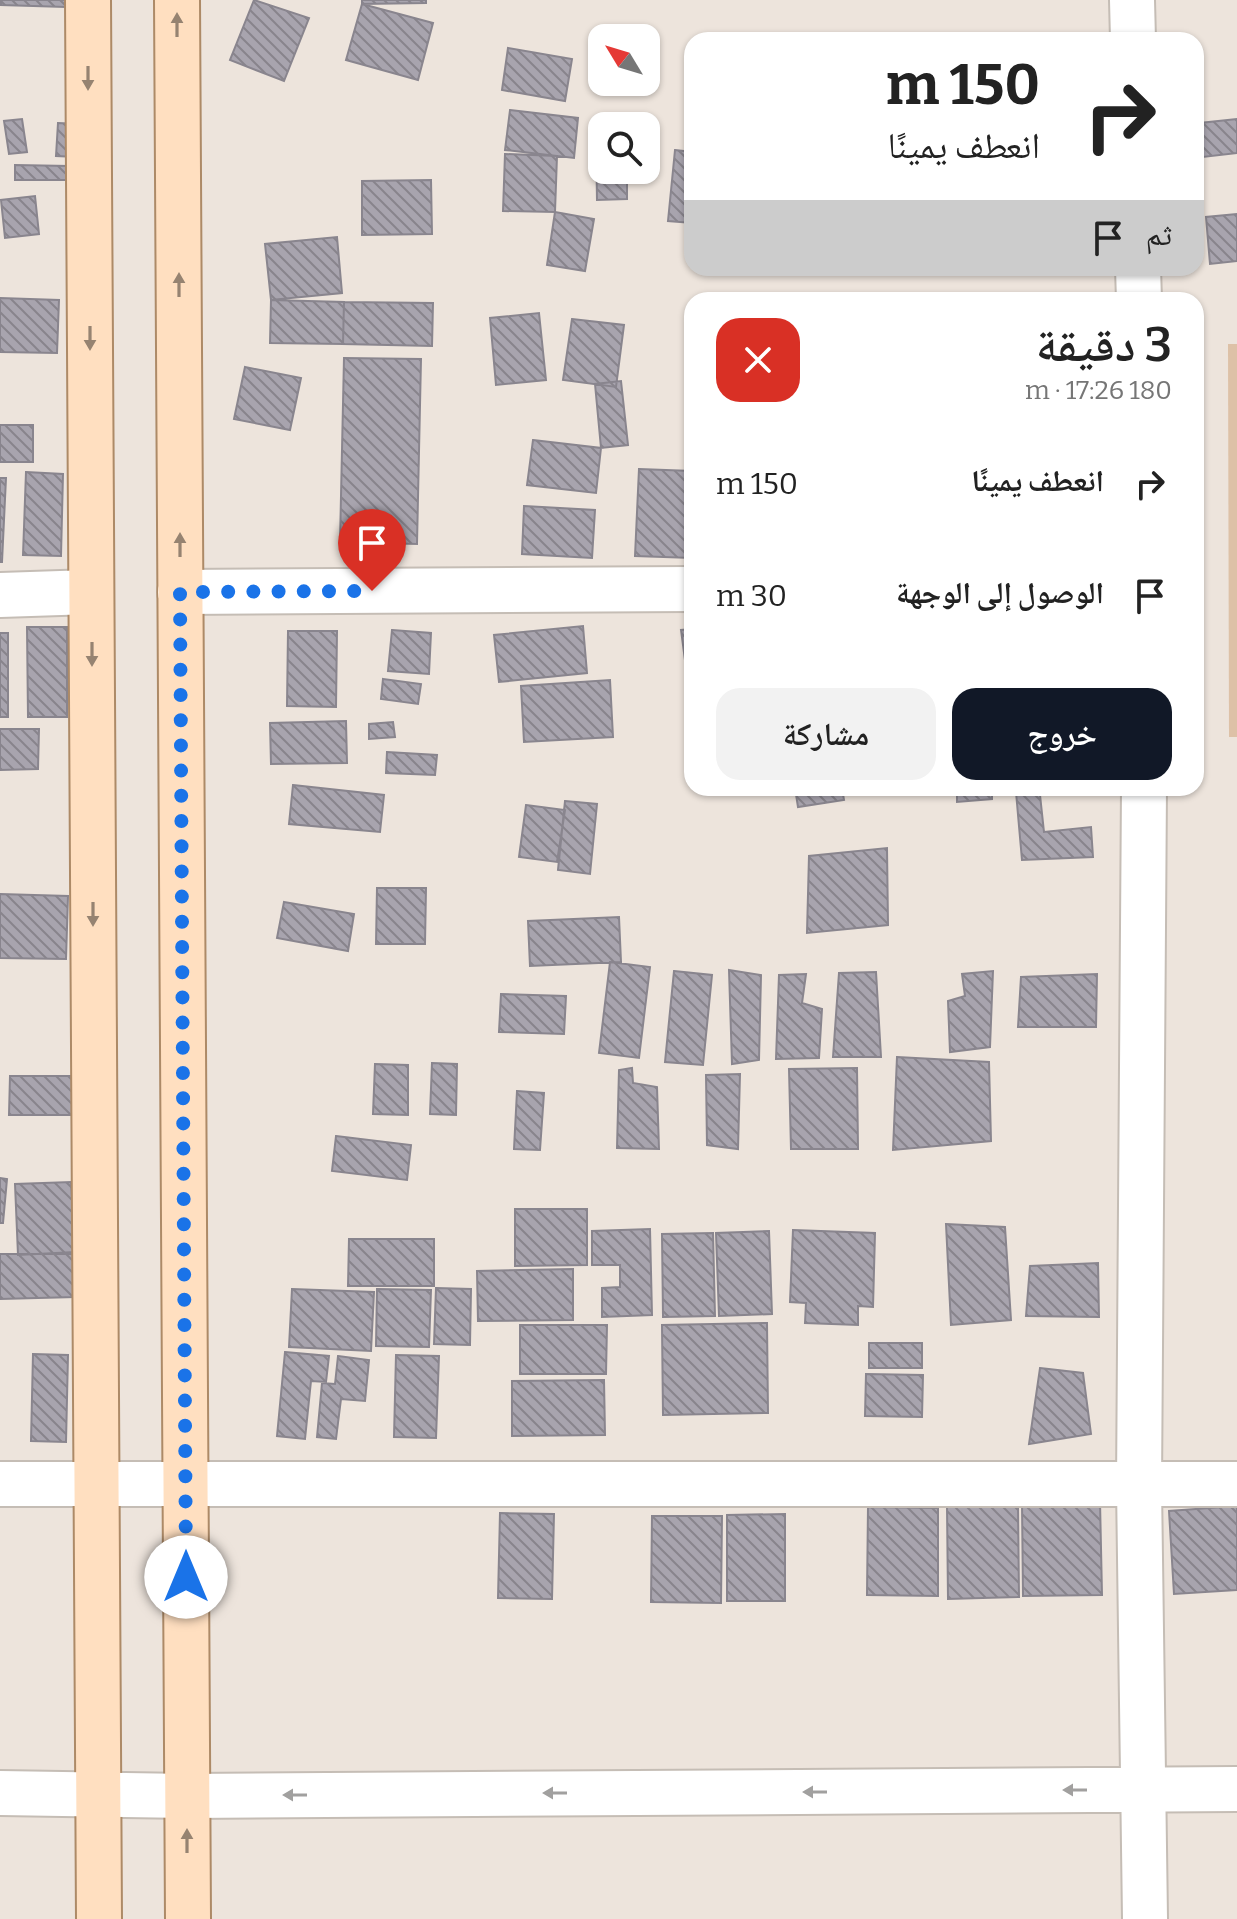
<!DOCTYPE html>
<html lang="ar">
<head>
<meta charset="utf-8">
<style>
	body { margin:0; font-family:Bitter,"Noto Naskh Arabic",serif; background:#f2f2f2; color:#222; direction:rtl; height:100vh; display:flex; flex-direction:column; font-size:30px; white-space:nowrap }
	* { box-sizing:border-box; margin:0 }
	p { font-size:26px; color:#767676 }
	.icon { flex:none; width:44px; height:44px; fill:none; stroke:currentColor; stroke-width:2; stroke-linecap:round; stroke-linejoin:round }
	.map { position:relative; flex:1; overflow:hidden; direction:ltr }
	.sheet { position:absolute; left:684px; top:292px; width:520px; height:504px; display:flex; flex-direction:column; background:#fff; border-radius:24px; box-shadow:0 2px 6px #0004; direction:rtl }
	.sheet>* { flex:none }
	.top-card { position:absolute; left:684px; top:32px; width:520px; height:244px; border-radius:24px; box-shadow:0 2px 6px #0004; direction:rtl; background:#fff; color:#222; overflow:hidden }
	.needle { width:52px; rotate:308deg }
	.buttons { position:absolute; left:588px; top:24px; display:grid; gap:16px }
	.buttons a { display:grid; place-items:center; width:72px; height:72px; border-radius:16px; background:#fff; box-shadow:0 2px 6px #0004; font-size:40px }
	.pin { position:absolute; display:grid; place-items:center; width:68px; height:68px; color:#fff; margin:-82px -34px; border-radius:50% 50% 50% 0; rotate:-45deg; box-shadow:0 0 8px #0007 }
	.pin .icon { rotate:45deg }
	.me { position:absolute; width:88px; margin:-44px; rotate:0deg; stroke-linejoin:round; filter:drop-shadow(0 0 6px #0008) }
	.turn { display:flex; align-items:center; gap:28px; height:168px; padding:0 32px; font-size:36px }
	.turn .icon { width:104px; height:104px; stroke-width:2.5 }
	.turn b { display:block; font-size:56px; line-height:68px }
	.then { display:flex; align-items:center; height:76px; padding:0 32px; background:#0003; gap:16px; font-size:30px }
	.round { display:grid; place-items:center; flex:none; width:84px; height:84px; border-radius:24px; background:#f2f2f2 }
	.overview { display:flex; align-items:center; justify-content:space-between; height:136px; padding:0 32px }
	h1 { font-size:48px; font-weight:600; line-height:60px }
	.action { display:flex; gap:16px; margin-top:auto; padding:16px 32px }
	.action a { flex:1; height:92px; border-radius:24px; background:#111827; color:#fff; font-size:32px; font-weight:600; line-height:92px; text-align:center }
	.action a+a { background:#f2f2f2; color:#222 }
	ul { padding:0; list-style:none }
	li { display:flex; align-items:center; gap:24px; height:112px; padding:0 32px }
	li div { flex:1 }
	li b { display:block; font-size:30px }
	li em { font-style:normal }
	.map>svg:first-child { display:block }
	.green { fill:#ddc1a7 }
	.building { fill:url(#building-back-hatch); stroke:#89858e; stroke-width:2 }
	.lines { fill:none; stroke-linecap:round; stroke-linejoin:round }
	.minor-casing { stroke:#c5bdb5; stroke-width:48 }
	.major-casing { stroke:#ad8a67; stroke-width:48 }
	.minor { stroke:#fff; stroke-width:44 }
	.major { stroke:#ffdfc0; stroke-width:44 }
	.oneway { fill:#968371 }
	.oneway2 { fill:#a1a09f }
	.route { stroke:#1a73e8; stroke-width:14; stroke-dasharray:0 25.2 }
</style>
</head>
<body>
<div class="map">
<svg width="1237" height="1919" viewBox="0 0 1237 1919">
	<defs>
		<pattern id="building-back-hatch" width="6" height="6" patternUnits="userSpaceOnUse" patternTransform="scale(2)"><rect width="6" height="6" fill="#a8a4ae"/><path d="M-1 5l2 2M0 0l6 6M5-1l2 2" fill="none" stroke="#88848c"/></pattern>
	</defs>
	<rect width="100%" height="100%" fill="#ede4dc"/>
	<path class="green" d="M 1228,344 L 1237,344 L 1237,737 L 1229,737 Z"/>
	<path class="building" d="M 1,0 L 65,0 L 65,7 L 1,5 Z
		M 254,0 L 309,18 L 284,81 L 230,60 Z
		M 362,0 L 426,0 L 426,3 L 362,4 Z
		M 362,4 L 433,23 L 418,80 L 346,60 Z
		M 739,33 L 784,35 L 784,40 L 738,40 Z
		M 508,48 L 572,59 L 565,101 L 502,90 Z
		M 510,110 L 578,118 L 574,158 L 505,150 Z
		M 22,119 L 27,152 L 9,154 L 4,121 Z
		M 1237,119 L 1237,153 L 1203,157 L 1200,123 Z
		M 58,123 L 79,124 L 77,157 L 56,156 Z
		M 596,134 L 602,134 L 602,170 L 627,170 L 627,199 L 597,200 Z
		M 675,150 L 692,152 L 692,223 L 668,221 Z
		M 505,154 L 557,156 L 555,212 L 503,211 Z
		M 15,165 L 69,166 L 69,180 L 15,180 Z
		M 431,180 L 432,234 L 362,235 L 362,181 Z
		M 35,196 L 39,234 L 5,238 L 1,200 Z
		M 555,212 L 594,219 L 585,271 L 547,265 Z
		M 1237,214 L 1237,261 L 1210,264 L 1206,217 Z
		M 337,237 L 342,293 L 271,300 L 265,244 Z
		M 0,298 L 59,300 L 57,353 L 0,352 Z
		M 271,300 L 344,302 L 343,344 L 270,343 Z
		M 344,302 L 433,303 L 432,346 L 343,344 Z
		M 539,313 L 546,380 L 496,385 L 490,318 Z
		M 572,319 L 624,325 L 616,387 L 563,380 Z
		M 344,358 L 421,359 L 417,544 L 340,542 Z
		M 245,367 L 301,378 L 290,430 L 234,419 Z
		M 621,381 L 628,445 L 601,448 L 595,384 Z
		M 0,425 L 33,425 L 33,462 L 0,462 Z
		M 533,440 L 601,448 L 596,493 L 527,485 Z
		M 639,469 L 692,471 L 692,558 L 635,556 Z
		M 26,472 L 63,474 L 61,556 L 23,555 Z
		M 0,478 L 6,478 L 2,562 L 0,562 Z
		M 524,506 L 595,510 L 592,558 L 522,554 Z
		M 583,626 L 587,673 L 499,682 L 494,635 Z
		M 27,627 L 67,627 L 67,717 L 28,717 Z
		M 692,629 L 692,713 L 681,630 Z
		M 392,630 L 431,633 L 429,674 L 388,671 Z
		M 288,631 L 337,631 L 336,707 L 287,706 Z
		M 0,633 L 8,633 L 8,717 L 0,717 Z
		M 383,679 L 421,684 L 418,704 L 381,699 Z
		M 610,680 L 613,737 L 524,742 L 521,686 Z
		M 346,721 L 347,763 L 271,764 L 270,723 Z
		M 393,722 L 395,737 L 369,739 L 369,724 Z
		M 0,729 L 39,729 L 38,769 L 0,770 Z
		M 387,752 L 437,755 L 435,775 L 386,773 Z
		M 293,785 L 384,795 L 380,832 L 289,824 Z
		M 795,788 L 842,788 L 844,800 L 798,807 Z
		M 957,788 L 992,788 L 992,799 L 957,802 Z
		M 1016,792 L 1040,795 L 1044,832 L 1091,827 L 1093,857 L 1022,860 Z
		M 565,801 L 597,804 L 590,874 L 558,870 Z
		M 526,805 L 565,810 L 557,862 L 519,857 Z
		M 887,848 L 888,925 L 807,933 L 809,856 Z
		M 377,888 L 426,888 L 425,944 L 376,944 Z
		M 0,894 L 68,896 L 66,959 L 0,958 Z
		M 284,902 L 354,914 L 348,951 L 277,938 Z
		M 619,917 L 621,962 L 530,966 L 528,921 Z
		M 610,962 L 650,967 L 639,1058 L 599,1053 Z
		M 729,970 L 761,975 L 759,1060 L 732,1064 Z
		M 674,971 L 712,975 L 703,1065 L 665,1062 Z
		M 993,971 L 990,1047 L 950,1052 L 948,1001 L 965,996 L 962,974 Z
		M 876,972 L 881,1057 L 833,1057 L 839,973 Z
		M 806,974 L 802,1003 L 822,1009 L 819,1058 L 776,1059 L 779,975 Z
		M 1097,974 L 1096,1027 L 1018,1027 L 1021,977 Z
		M 501,994 L 566,996 L 564,1034 L 499,1032 Z
		M 897,1057 L 989,1062 L 991,1141 L 893,1150 Z
		M 432,1063 L 457,1064 L 456,1115 L 430,1114 Z
		M 375,1064 L 408,1065 L 408,1115 L 373,1114 Z
		M 632,1068 L 633,1083 L 657,1087 L 659,1149 L 617,1148 L 619,1070 Z
		M 857,1068 L 858,1149 L 791,1149 L 789,1069 Z
		M 740,1074 L 738,1149 L 707,1145 L 706,1075 Z
		M 10,1076 L 74,1076 L 74,1115 L 9,1115 Z
		M 517,1091 L 544,1093 L 540,1150 L 514,1149 Z
		M 336,1136 L 411,1145 L 407,1180 L 332,1171 Z
		M 0,1178 L 7,1179 L 3,1223 L 0,1223 Z
		M 71,1182 L 75,1252 L 18,1255 L 15,1184 Z
		M 515,1209 L 587,1209 L 587,1265 L 515,1266 Z
		M 946,1224 L 1005,1227 L 1011,1320 L 951,1325 Z
		M 650,1229 L 652,1315 L 602,1317 L 602,1288 L 620,1287 L 620,1265 L 592,1265 L 592,1231 Z
		M 793,1230 L 875,1233 L 873,1307 L 858,1306 L 858,1325 L 805,1323 L 806,1303 L 790,1302 Z
		M 769,1231 L 772,1314 L 719,1316 L 716,1233 Z
		M 713,1233 L 715,1316 L 663,1317 L 662,1234 Z
		M 349,1239 L 434,1239 L 434,1286 L 348,1286 Z
		M 0,1254 L 74,1254 L 75,1297 L 0,1299 Z
		M 1098,1263 L 1099,1317 L 1026,1316 L 1030,1266 Z
		M 573,1269 L 573,1320 L 478,1321 L 477,1271 Z
		M 436,1288 L 471,1289 L 470,1345 L 434,1344 Z
		M 292,1289 L 374,1292 L 371,1351 L 289,1347 Z
		M 377,1289 L 431,1290 L 429,1347 L 376,1346 Z
		M 767,1323 L 768,1413 L 663,1415 L 662,1325 Z
		M 520,1325 L 607,1325 L 606,1374 L 520,1374 Z
		M 869,1343 L 922,1343 L 922,1368 L 869,1368 Z
		M 285,1352 L 329,1356 L 326,1382 L 311,1381 L 305,1439 L 277,1436 Z
		M 33,1354 L 68,1355 L 66,1442 L 31,1441 Z
		M 396,1355 L 439,1356 L 436,1438 L 394,1437 Z
		M 338,1356 L 369,1360 L 365,1401 L 341,1399 L 336,1439 L 317,1437 L 322,1383 L 335,1384 Z
		M 1040,1368 L 1083,1373 L 1091,1434 L 1029,1444 Z
		M 866,1374 L 923,1375 L 922,1417 L 865,1416 Z
		M 604,1380 L 605,1435 L 512,1436 L 512,1381 Z
		M 1100,1501 L 1102,1595 L 1023,1596 L 1022,1503 Z
		M 1018,1505 L 1019,1597 L 948,1599 L 947,1506 Z
		M 1237,1506 L 1237,1590 L 1174,1594 L 1169,1511 Z
		M 868,1507 L 938,1508 L 938,1596 L 867,1595 Z
		M 500,1513 L 554,1514 L 552,1599 L 498,1598 Z
		M 785,1514 L 785,1601 L 727,1601 L 727,1515 Z
		M 652,1516 L 722,1516 L 721,1603 L 651,1602 Z"/>
	<g class="lines">
		<defs>
			<path id="minor" d="M 1132,0 L 1133,40
				M 1138,268 L 1139,300
				M 180,592 L 692,589
				M 0,595 L 91,592
				M 1144,788 L 1139,1486 L 1145,1919
				M 0,1484 L 1237,1484
				M 0,1793 L 187,1796 L 1237,1789"/>
			<path id="major" d="M 88,0 L 99,1919
				M 177,0 L 188,1919"/>
		</defs>
		<use href="#minor" class="minor-casing"/>
		<use href="#major" class="major-casing"/>
		<use href="#minor" class="minor"/>
		<use href="#major" class="major"/>
	</g>
	<defs><path id="oneway-solid" d="M-6-.8H1V-3.2L6.5 0L1 3.2V.8H-6Z" transform="scale(2)"/></defs>
	<g class="oneway">
		<use href="#oneway-solid" transform="translate(177 25) rotate(-90)"/>
		<use href="#oneway-solid" transform="translate(88 78) rotate(90)"/>
		<use href="#oneway-solid" transform="translate(179 285) rotate(-90)"/>
		<use href="#oneway-solid" transform="translate(90 338) rotate(90)"/>
		<use href="#oneway-solid" transform="translate(180 545) rotate(-90)"/>
		<use href="#oneway-solid" transform="translate(92 654) rotate(90)"/>
		<use href="#oneway-solid" transform="translate(93 914) rotate(90)"/>
		<use href="#oneway-solid" transform="translate(187 1841) rotate(-90)"/>
	</g>
	<g class="oneway2">
		<use href="#oneway-solid" transform="translate(1075 1790) rotate(180)"/>
		<use href="#oneway-solid" transform="translate(815 1792) rotate(180)"/>
		<use href="#oneway-solid" transform="translate(555 1793) rotate(180)"/>
		<use href="#oneway-solid" transform="translate(295 1795) rotate(180)"/>
	</g>
	<g class="lines">
		<path class="route" d="M 186,1577 L 180,592 L 372,591"/>
	</g>
</svg>
<div class="buttons">
<a><svg class="needle" viewBox="-14 -14 28 28"><path d="M0-13l5 13h-10z" fill="#e53935"/><path d="M0 13l5-13h-10z" fill="#767676"/></svg></a>
<a><svg class="icon" aria-label="search" viewBox="0 0 24 24"><circle cx="10" cy="10" r="6"/><path d="M15 15l6 6"/></svg></a>
</div>
<div class="pin" style="left:372px;top:591px;background:#d93025"><svg class="icon" aria-label="arrive" viewBox="0 0 24 24"><path d="M6 21V4h12l-3 4 3 4H6"/></svg></div>
<svg class="me" style="left:186px;top:1577px" viewBox="-20 -20 40 40"><circle r="19" fill="#fff"/><path d="M0-13L10 11 0 6-10 11z" fill="#1a73e8"/></svg>
<div class="top-card">
<div class="turn"><svg class="icon" aria-label="right" viewBox="0 0 24 24"><path d="M7 20v-9h11M14 6l5 5-5 5"/></svg><div><b>150 m</b>انعطف يمينًا</div></div>
<div class="then">ثم<svg class="icon" aria-label="arrive" viewBox="0 0 24 24"><path d="M6 21V4h12l-3 4 3 4H6"/></svg></div>
</div>
<section class="sheet">
<div class="overview"><div><h1>3 دقيقة</h1><p>180 m · 17:26</p></div><a class="round" style="background:#d93025;color:#fff"><svg class="icon" aria-label="close" viewBox="0 0 24 24"><path d="M6 6l12 12M18 6L6 18"/></svg></a></div>
<ul>
<li><svg class="icon" aria-label="right" viewBox="0 0 24 24"><path d="M7 20v-9h11M14 6l5 5-5 5"/></svg><div><b>انعطف يمينًا</b></div><em>150 m</em></li>
<li><svg class="icon" aria-label="arrive" viewBox="0 0 24 24"><path d="M6 21V4h12l-3 4 3 4H6"/></svg><div><b>الوصول إلى الوجهة</b></div><em>30 m</em></li>
</ul>
<div class="action"><a>خروج</a><a>مشاركة</a></div>
</section>
</div>
</body>
</html>
